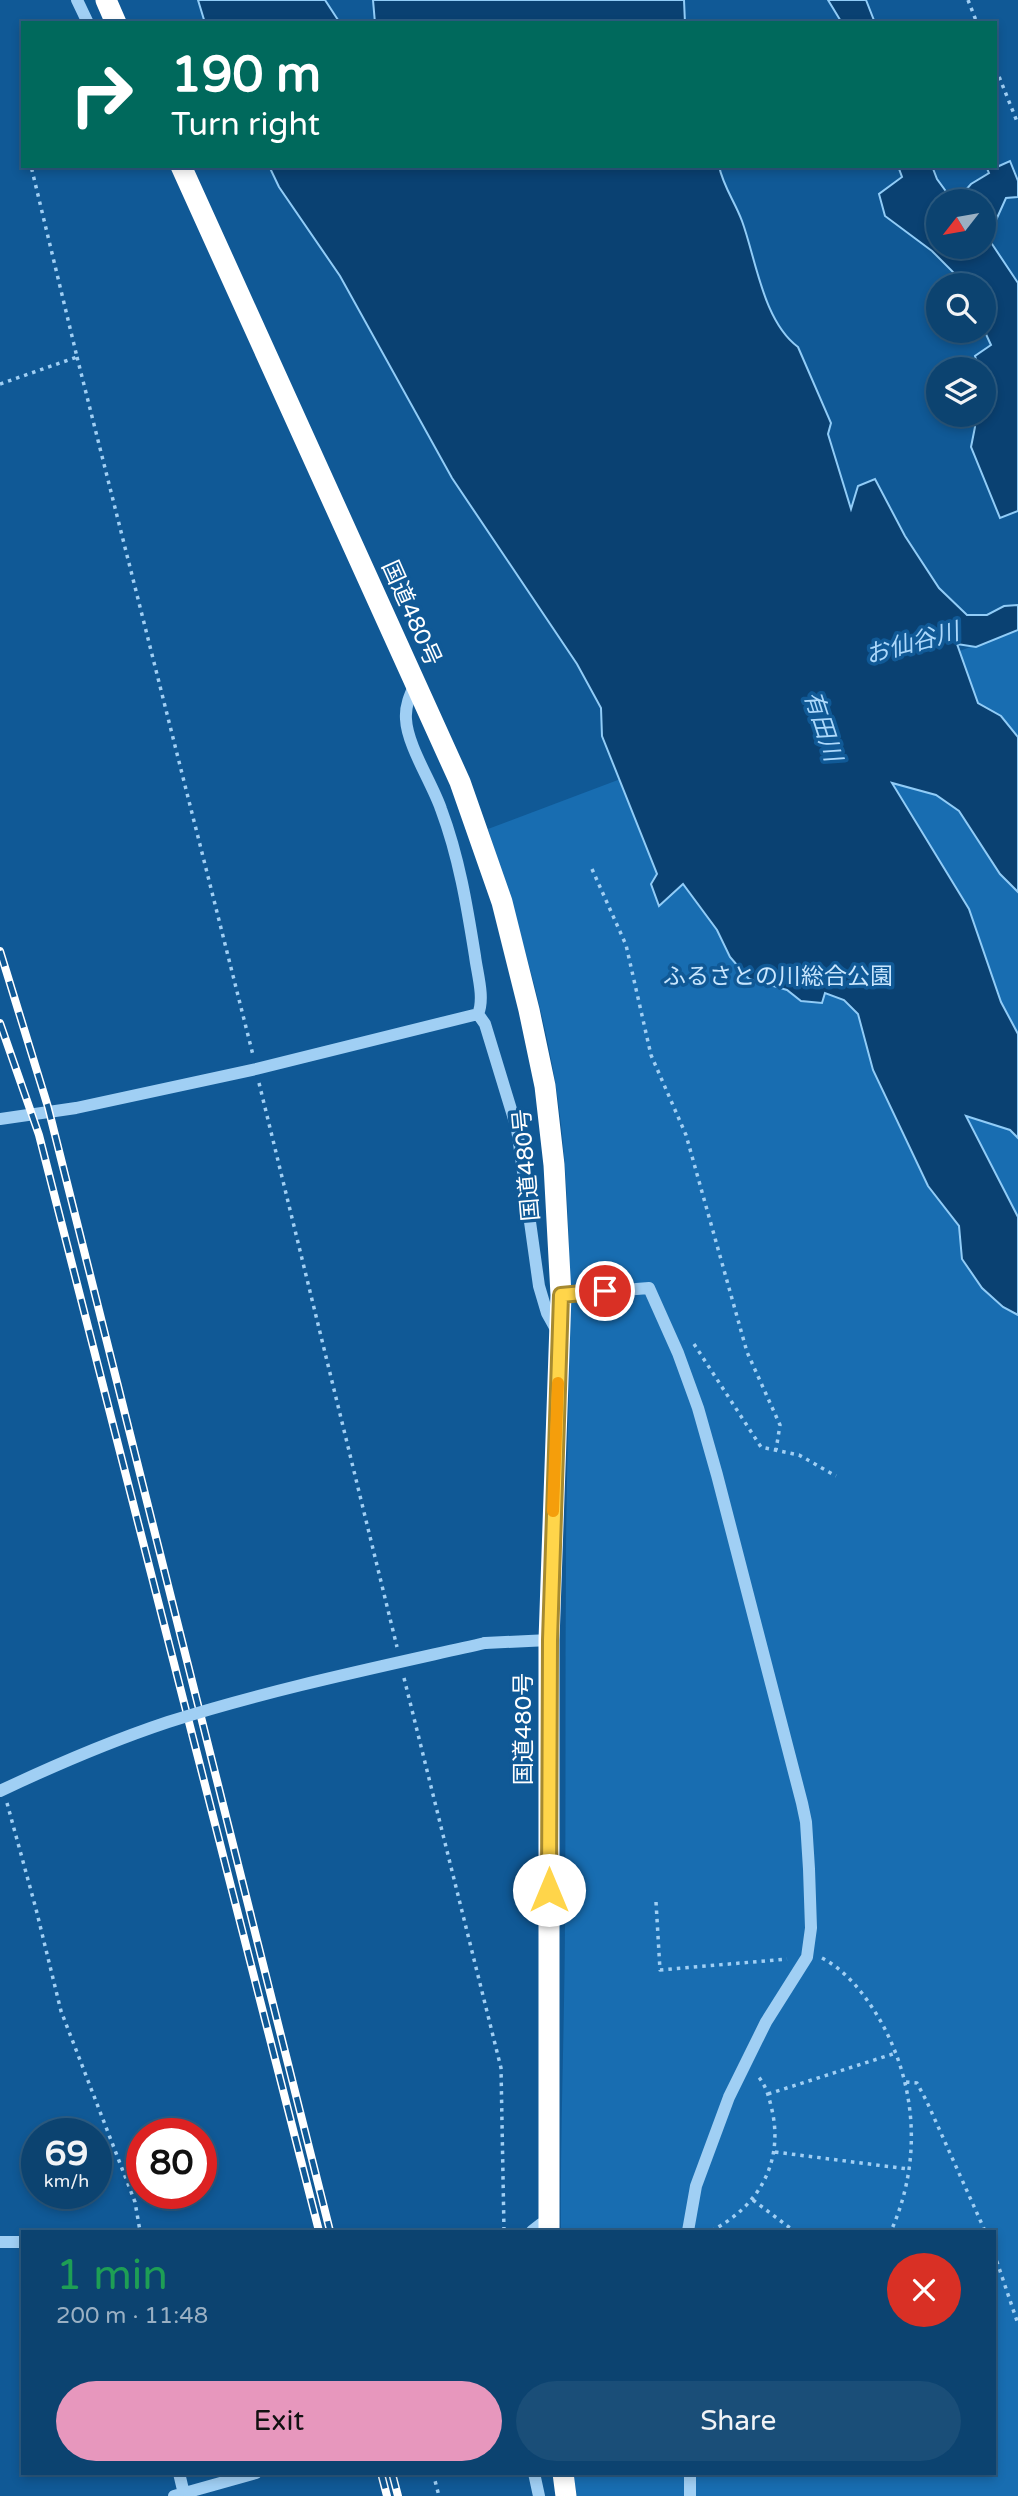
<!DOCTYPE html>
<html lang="en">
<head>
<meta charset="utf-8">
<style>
	body { margin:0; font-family:"Varela Round","Noto Sans JP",sans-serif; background:#1a4e78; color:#f1f3f6; height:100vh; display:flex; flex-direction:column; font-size:26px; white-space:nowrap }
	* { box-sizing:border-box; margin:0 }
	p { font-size:23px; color:#9ab0c3 }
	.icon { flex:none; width:38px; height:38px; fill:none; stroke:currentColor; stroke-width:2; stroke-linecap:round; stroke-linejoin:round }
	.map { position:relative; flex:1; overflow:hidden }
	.panel { position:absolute; left:21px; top:2230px; width:975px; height:245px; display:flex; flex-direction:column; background:#0c4370; border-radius:0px; box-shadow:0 4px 10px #0003,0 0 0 2px #2c5c83 }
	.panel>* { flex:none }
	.top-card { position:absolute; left:21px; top:21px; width:976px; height:147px; border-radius:0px; box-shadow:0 4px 10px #0003,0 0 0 2px #2c5c83; background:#00695c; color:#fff; overflow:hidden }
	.needle { width:46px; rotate:239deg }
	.controls { position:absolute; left:926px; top:189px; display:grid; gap:14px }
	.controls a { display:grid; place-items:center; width:70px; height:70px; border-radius:50%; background:#0c4370; box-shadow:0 4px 10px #0003,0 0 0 2px #2c5c83; font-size:35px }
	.speed { position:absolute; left:21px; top:2118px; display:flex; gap:14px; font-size:35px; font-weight:700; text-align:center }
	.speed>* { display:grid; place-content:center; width:91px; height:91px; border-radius:50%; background:#0c4370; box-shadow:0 4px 10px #0003,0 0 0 2px #2c5c83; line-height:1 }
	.speed small { font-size:18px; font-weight:400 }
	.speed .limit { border:10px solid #d22; background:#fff; color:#111 }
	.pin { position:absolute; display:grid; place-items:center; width:60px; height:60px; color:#fff; margin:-30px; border:4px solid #fff; border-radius:50%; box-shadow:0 2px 7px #0007 }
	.me { position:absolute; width:77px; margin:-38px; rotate:0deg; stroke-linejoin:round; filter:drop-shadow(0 0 5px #0008) }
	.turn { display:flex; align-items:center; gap:24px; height:147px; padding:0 35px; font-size:32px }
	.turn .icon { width:91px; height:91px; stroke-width:2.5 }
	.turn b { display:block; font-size:49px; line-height:60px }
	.round { display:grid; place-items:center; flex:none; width:74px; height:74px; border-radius:37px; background:#1a4e78 }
	.summary { display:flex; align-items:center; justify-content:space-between; height:119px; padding:0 35px }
	h1 { font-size:42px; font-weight:600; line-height:52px; color:#1e9e55 }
	.cta { display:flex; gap:14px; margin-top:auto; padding:14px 35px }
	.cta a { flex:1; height:80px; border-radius:42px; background:#e797bd; color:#111; font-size:28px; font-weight:600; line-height:80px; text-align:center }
	.cta a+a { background:#1a4e78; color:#f1f3f6 }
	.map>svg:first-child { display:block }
	.green { fill:#186db1 }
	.water { fill:#0a4172; stroke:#91ccf7; stroke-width:2 }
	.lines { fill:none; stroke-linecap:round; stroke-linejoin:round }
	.path { stroke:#a0cff4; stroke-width:3.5; stroke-dasharray:3.5 5; stroke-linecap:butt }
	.minor { stroke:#a0cff4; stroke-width:12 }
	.highway { stroke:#fff; stroke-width:21 }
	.rail-casing { stroke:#fff; stroke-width:8 }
	.rail { stroke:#105996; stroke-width:5; stroke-dasharray:16; stroke-linecap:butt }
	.minor-bridge { stroke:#a0cff4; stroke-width:12 }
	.route-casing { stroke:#a68a30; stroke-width:18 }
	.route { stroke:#ffd54a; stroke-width:12 }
	.slow { stroke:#f59e0b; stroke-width:12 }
	.labels { text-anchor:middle; stroke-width:7; stroke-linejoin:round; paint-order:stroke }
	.street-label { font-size:23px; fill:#fff; stroke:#105996 }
	.park-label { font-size:23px; fill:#c8e6fe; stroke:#105996 }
	.water-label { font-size:24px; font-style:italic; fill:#acd8fb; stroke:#105996 }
</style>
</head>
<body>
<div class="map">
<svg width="1018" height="2496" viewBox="0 0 1018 2496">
	<rect width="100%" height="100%" fill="#105996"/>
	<path class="green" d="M 1018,629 L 1018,2496 L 577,2496 L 573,2473 L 994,2473 L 994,2231 L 561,2231 C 560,2125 565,2018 565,1912 C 566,1796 565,1680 566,1564 C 566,1418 577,1270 561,1124 C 550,1024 518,925 488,829 Z"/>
	<path class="water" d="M 198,0 L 325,0 L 340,23 L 205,23 Z
		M 373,0 L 684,0 L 685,23 L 375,23 Z
		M 828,0 L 866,0 L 875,23 L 842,23 Z
		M 1010,161 L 1018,181 L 1018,197 L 1006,198 L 988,238 L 1018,283 L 1018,511 L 1000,518 L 971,447 L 975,427 L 974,415 L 984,415 L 984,369 L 979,369 L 975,356 L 991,345 L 984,330 L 984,285 L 962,285 L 958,277 L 932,251 L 885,216 L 879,194 L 902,177 L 898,166 L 932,166 L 937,179 L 953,201 L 938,201 L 938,247 L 984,247 L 984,201 L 956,201 L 971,184 L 989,173 L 986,166 L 996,166 L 996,164 L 999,166 Z
		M 269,166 L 719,166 C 723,186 735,202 742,221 C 756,259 763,321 798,347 L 831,423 L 828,434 L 851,509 L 858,486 L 875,479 L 905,536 L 939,588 L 967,615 L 987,615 L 1004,606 L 1018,605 L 1018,630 L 976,647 L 957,644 L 978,703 L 1001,716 L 1018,737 L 1018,892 L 1000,874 L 959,811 L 936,795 L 892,783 L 969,909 L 1001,1002 L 1018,1034 L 1018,1138 L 1010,1130 L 966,1116 L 1018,1217 L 1018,1315 L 1003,1307 L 982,1288 L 962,1259 L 959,1226 L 928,1186 L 873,1070 L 858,1014 L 844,1000 L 825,993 L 822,1003 L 801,1001 L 787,990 L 749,979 L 730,957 L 717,930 L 683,884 L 659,906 L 651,884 L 657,874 L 602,736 L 601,708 L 577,664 L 452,478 L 340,276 L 279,187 Z"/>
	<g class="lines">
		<path class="path" d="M 968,0 L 977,23
			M 996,69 L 1018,124
			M 21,126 L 23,132
			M 77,357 L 253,1055
			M 0,384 L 77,357 L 31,166
			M 592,869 L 626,945 L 651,1055 L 686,1135 L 747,1352 L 780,1425 L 776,1450
			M 259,1083 L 397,1647
			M 694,1344 L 761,1447 L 799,1455 L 836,1476
			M 404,1678 L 501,2068 L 504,2231
			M 7,1803 L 36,1909 L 61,2011 L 135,2202 L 140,2231
			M 656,1902 L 660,1970 L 787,1959
			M 822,1958 C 848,1972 865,1995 880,2020 C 917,2085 922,2162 891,2231
			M 906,2082 L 917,2083 L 927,2102 L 985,2231
			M 768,2094 L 896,2053
			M 775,2152 L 908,2169
			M 753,2200 L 794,2231
			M 711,2231 C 758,2207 784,2163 772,2110 C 769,2097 766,2085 757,2075
			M 994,2253 L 1018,2324
			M 433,2473 L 439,2496"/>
		<path class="minor" d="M 77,0 L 88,23
			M 415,684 C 410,695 405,706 406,719 C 407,745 432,783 441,809 C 459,857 467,906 475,956 C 477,973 485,998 478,1014
			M 0,1119 L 76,1108 L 256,1069 L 478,1014 L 485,1024 L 517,1129 L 539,1286 L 547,1313 L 557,1331
			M 561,1295 L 649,1288 L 678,1353 L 698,1408 L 717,1475 L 802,1803 L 806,1822 L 809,1869 L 811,1928 L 807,1957 L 766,2022 L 729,2097 L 696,2186 L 688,2231
			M 485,1643 L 549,1640
			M 532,2231 L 541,2224 L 549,2223
			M 0,2242 L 23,2242
			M 179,2473 L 184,2494
			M 534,2473 L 539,2496
			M 690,2473 L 690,2496
			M 174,2496 L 256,2473"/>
		<path class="highway" d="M 106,0 L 116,23
			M 181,166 L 460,782 L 502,902 L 529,1010 L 545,1086 L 554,1165 L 561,1295 L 549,1640 L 549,2231
			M 563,2473 L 566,2496"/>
		<defs>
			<path id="rail" d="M 0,951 L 48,1107 L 330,2231
				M 0,1023 L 39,1135 L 319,2231
				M 381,2473 L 387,2496
				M 392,2473 L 398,2496"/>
		</defs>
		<use href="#rail" class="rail-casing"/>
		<use href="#rail" class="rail"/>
		<path class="minor-bridge" d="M 0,1791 C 55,1765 111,1741 168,1722 C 272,1689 379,1667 485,1643"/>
	</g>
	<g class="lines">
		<defs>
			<path id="route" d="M 549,1890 L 550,1640 L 561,1295 L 605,1291"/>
		</defs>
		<use href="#route" class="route-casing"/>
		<use href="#route" class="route"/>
		<path class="slow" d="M 553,1511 L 558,1383"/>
	</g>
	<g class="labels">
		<g class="street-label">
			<text transform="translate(412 613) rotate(66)" y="8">国道480号</text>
			<text transform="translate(526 1165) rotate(-95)" y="8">国道480号</text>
			<text transform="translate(523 1729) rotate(-90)" y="8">国道480号</text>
		</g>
		<g class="park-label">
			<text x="778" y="984">ふるさとの川総合公園</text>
		</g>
		<g class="water-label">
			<text transform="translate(912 643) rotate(-15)" y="8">お仙谷川</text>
			<text transform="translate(823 726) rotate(72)" y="8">有田川</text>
		</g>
	</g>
</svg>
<div class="controls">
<a><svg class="needle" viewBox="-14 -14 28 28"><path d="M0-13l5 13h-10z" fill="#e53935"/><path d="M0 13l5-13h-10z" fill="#9ab0c3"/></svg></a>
<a><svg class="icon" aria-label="search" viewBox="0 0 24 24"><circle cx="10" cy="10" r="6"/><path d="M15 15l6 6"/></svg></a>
<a><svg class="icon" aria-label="layers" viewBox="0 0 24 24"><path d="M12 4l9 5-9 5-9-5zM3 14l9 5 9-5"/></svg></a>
</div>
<div class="speed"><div>69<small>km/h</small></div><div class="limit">80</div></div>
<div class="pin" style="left:605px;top:1291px;background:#d93025"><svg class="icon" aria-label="arrive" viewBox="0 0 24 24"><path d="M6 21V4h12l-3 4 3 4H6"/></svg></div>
<svg class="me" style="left:549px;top:1890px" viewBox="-20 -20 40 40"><circle r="19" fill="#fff"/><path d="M0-13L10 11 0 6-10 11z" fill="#ffd54a"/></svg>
<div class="top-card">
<div class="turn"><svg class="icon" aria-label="right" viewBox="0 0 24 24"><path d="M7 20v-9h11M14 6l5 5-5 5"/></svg><div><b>190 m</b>Turn right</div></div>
</div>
<section class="panel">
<div class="summary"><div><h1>1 min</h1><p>200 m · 11:48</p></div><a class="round" style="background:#d93025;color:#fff"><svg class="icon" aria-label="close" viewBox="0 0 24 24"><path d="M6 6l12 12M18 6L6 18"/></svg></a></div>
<div class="cta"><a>Exit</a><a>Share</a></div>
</section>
</div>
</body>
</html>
